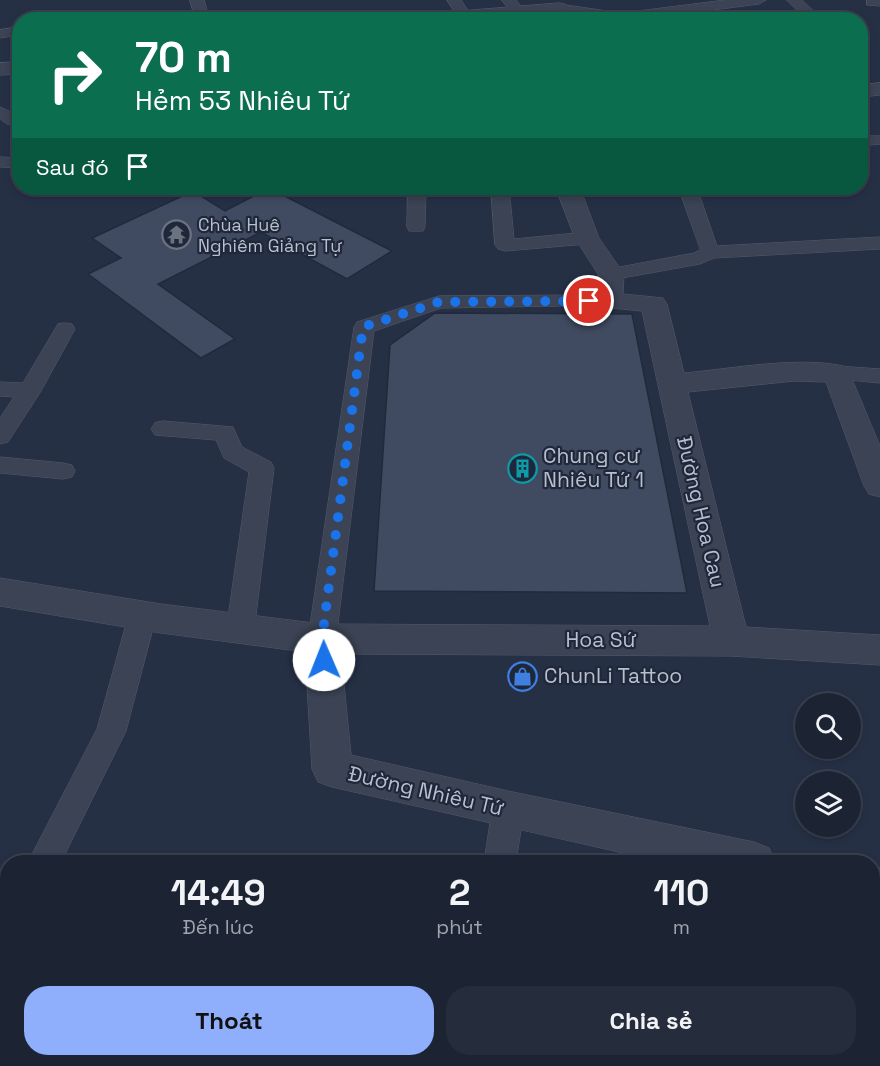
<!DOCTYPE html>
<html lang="vi">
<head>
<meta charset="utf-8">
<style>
	body { margin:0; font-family:"Space Grotesk",sans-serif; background:#252c3c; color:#f1f3f6; height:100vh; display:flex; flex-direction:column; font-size:22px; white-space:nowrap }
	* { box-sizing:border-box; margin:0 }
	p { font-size:20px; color:#a0a4ac }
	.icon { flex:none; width:33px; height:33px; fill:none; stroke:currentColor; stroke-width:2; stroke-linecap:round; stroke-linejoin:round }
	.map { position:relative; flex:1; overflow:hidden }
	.sheet { position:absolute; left:0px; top:855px; width:880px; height:212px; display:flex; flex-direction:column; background:#1c2434; border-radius:24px 24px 0 0; box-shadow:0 3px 9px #0003,0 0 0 2px #3a414f }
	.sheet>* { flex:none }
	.top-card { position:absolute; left:12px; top:12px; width:856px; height:183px; border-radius:24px; box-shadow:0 3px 9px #0003,0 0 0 2px #3a414f; background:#0b6e4f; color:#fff; overflow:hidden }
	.buttons { position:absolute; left:795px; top:693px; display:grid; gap:12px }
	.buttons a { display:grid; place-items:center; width:66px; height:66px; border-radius:50%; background:#1c2434; box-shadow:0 3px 9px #0003,0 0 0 2px #3a414f; font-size:30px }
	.pin { position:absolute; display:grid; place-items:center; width:51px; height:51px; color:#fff; margin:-26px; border:3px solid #fff; border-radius:50%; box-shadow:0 2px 6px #0007 }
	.me { position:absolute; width:66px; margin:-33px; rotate:359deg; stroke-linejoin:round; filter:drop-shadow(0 0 4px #0008) }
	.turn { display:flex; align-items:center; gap:21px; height:126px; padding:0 24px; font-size:27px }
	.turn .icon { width:78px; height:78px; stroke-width:2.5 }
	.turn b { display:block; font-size:42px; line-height:51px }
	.then { display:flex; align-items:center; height:57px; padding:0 24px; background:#0003; gap:12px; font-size:22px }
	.eta { display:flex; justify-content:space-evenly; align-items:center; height:102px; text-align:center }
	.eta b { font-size:36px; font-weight:700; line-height:42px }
	.primary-button { display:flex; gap:12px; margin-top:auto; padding:12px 24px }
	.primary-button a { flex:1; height:69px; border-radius:24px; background:#8faffc; color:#111; font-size:24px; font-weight:700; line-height:69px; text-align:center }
	.primary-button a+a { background:#252c3c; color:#f1f3f6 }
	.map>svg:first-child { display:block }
	.building { fill:#404b62; stroke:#212a3b; stroke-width:1.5 }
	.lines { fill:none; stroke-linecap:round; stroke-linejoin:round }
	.service-casing { stroke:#535b6b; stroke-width:1 }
	.minor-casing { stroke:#535b6b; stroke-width:1 }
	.service { fill:#3b4354; fill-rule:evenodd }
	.minor { fill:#3b4354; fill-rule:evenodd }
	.route { stroke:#1a73e8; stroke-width:10; stroke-dasharray:0 18 }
	.labels { text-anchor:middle; stroke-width:4.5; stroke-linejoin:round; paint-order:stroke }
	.far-poi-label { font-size:18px; fill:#b8bfcd; stroke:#1f283a; text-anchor:start }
	.poi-label { font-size:21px; fill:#b8bfcd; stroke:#1f283a; text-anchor:start }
	.street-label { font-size:21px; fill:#b8bfcd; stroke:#1f283a }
</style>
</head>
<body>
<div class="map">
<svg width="880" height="1066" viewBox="0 0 880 1066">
	<rect width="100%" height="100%" fill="#263045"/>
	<path class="building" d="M 269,188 L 392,251 L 347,279 L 261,232 L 158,284 L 235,339 L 201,358 L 88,274 L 121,258 L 92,238 L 193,191 L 225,211 Z
		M 435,313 L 632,314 L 687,593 L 374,591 L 390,345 Z"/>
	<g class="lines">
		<defs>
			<path id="service" d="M 190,0 L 204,0 L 210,20 L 196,20 Z
				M 447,0 L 461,0 L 471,15 L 469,18 L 459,18 Z
				M 502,0 L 516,0 L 525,11 L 523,14 L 513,14 Z
				M 726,0 L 766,0 L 759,4 L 635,20 L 609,20 L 559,12 L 552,8 L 559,4 L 621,13 Z
				M 787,0 L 802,0 L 823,20 L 807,20 Z
				M 867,0 L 880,0 L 880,6 L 867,5 Z
				M 20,27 L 20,35 L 0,38 L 0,30 Z
				M 0,107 L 20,116 L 20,126 L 7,124 L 0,119 Z
				M 861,136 L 880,136 L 880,144 L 861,146 Z
				M 0,157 L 20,158 L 20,168 L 0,167 Z
				M 408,188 L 426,188 L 425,227 L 423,231 L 409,231 L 407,227 Z
				M 491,188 L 509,188 L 514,239 L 587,232 L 594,234 L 596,238 L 594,242 L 587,244 L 505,251 L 498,249 L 495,245 Z
				M 679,188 L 697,188 L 717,246 L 880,237 L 880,249 L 714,258 L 700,264 L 611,280 L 604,278 L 601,274 L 604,270 L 694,253 L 700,250 Z
				M 610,295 L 617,297 L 620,301 L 617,305 L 441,308 L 374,331 L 336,639 L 332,647 L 322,650 L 312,647 L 308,639 L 354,327 L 357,322 L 439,296 Z
				M 65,323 L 72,324 L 75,329 L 41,391 L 8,442 L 0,444 L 0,418 L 14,397 L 0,396 L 0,382 L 23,383 L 58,324 Z
				M 837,366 L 880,369 L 880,383 L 829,378 L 826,373 L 829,368 Z
				M 163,421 L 233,427 L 242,447 L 271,462 L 274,468 L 254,631 L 250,639 L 240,642 L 230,639 L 226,631 L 249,472 L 224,458 L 216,440 L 155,435 L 151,429 L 155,423 Z
				M 0,457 L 63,463 L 72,465 L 75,471 L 72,477 L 63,479 L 0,473 Z
				M 142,606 L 152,609 L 156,617 L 126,731 L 61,862 L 28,862 L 97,729 L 128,617 L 132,609 Z
				M 508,795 L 519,800 L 524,810 L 516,862 L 484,862 L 492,810 L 497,800 Z
				M 8,910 L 8,954 L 0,957 L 0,913 Z
				M 448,1059 L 486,1059 L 485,1066 L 447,1066 Z"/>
			<path id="minor" d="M 559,3 L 565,4 L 568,8 L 565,12 L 484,20 L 403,20 L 412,15 Z
				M 20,62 L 20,74 L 0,75 L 0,63 Z
				M 880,83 L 880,95 L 861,97 L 861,85 Z
				M 556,188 L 580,188 L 599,238 L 624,274 L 623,294 L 663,298 L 667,304 L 684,373 C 731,369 802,355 847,367 L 880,446 L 880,497 L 869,494 L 864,486 L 826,382 L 794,381 L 688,392 L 746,627 L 880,635 L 880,665 L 731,656 L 341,654 L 351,755 L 508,791 L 754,842 L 769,848 L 775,862 L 663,862 L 332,787 L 318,782 L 312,769 L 305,652 L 161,633 L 0,606 L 0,578 L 161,604 L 322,624 L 710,626 L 642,311 L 601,307 L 597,301 L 598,274 L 575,238 Z
				M 873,867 L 880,868 L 880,910 L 873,909 Z"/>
		</defs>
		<use href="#service" class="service-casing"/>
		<use href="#minor" class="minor-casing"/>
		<use href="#service" class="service"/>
		<use href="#minor" class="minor"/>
	</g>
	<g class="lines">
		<path class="route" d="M 324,660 L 322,639 L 363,327 L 439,302 L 589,301"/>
	</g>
	<defs>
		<symbol id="temple-ring" viewBox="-11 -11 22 22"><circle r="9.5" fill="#1f283a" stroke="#6b7280" stroke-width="1.5"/><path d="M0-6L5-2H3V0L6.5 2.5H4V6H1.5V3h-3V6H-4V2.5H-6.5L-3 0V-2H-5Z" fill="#6b7280"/></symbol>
		<symbol id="building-ring" viewBox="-11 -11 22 22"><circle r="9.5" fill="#1f283a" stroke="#0f9aa8" stroke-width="1.5"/><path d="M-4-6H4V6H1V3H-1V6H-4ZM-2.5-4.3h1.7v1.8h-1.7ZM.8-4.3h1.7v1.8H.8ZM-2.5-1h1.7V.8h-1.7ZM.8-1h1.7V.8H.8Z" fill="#0f9aa8"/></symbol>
		<symbol id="shop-ring" viewBox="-11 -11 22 22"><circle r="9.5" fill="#1f283a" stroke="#3f7fe0" stroke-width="1.5"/><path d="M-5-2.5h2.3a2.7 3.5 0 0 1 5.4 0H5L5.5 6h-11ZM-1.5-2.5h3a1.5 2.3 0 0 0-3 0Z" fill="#3f7fe0"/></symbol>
	</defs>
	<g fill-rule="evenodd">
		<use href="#temple-ring" x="160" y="218" width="33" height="33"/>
		<use href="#building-ring" x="506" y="452" width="33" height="33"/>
		<use href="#shop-ring" x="506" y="660" width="33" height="33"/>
	</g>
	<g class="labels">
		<g class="far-poi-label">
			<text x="198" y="231">Chùa Huê<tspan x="198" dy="21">Nghiêm Giảng Tự</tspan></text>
		</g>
		<g class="poi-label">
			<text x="543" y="463">Chung cư<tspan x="543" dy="24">Nhiêu Tứ 1</tspan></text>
			<text x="544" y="683">ChunLi Tattoo</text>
		</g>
		<g class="street-label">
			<text transform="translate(701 512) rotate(77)" y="7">Đường Hoa Cau</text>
			<text x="601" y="647">Hoa Sứ</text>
			<text transform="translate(426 791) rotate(13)" y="7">Đường Nhiêu Tứ</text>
		</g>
	</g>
</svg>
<div class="buttons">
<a><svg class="icon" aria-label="search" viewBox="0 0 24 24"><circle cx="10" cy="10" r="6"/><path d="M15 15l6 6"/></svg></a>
<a><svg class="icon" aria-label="layers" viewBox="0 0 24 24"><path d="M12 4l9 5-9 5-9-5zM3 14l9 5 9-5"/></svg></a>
</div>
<div class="pin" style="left:589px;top:301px;background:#d93025"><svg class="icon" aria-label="arrive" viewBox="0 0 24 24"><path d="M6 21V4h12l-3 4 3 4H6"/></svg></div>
<svg class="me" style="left:324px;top:660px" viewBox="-20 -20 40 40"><circle r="19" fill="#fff"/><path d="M0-13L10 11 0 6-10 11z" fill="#1a73e8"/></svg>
<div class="top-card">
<div class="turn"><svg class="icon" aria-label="right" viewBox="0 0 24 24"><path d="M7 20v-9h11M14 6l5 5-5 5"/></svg><div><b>70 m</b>Hẻm 53 Nhiêu Tứ</div></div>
<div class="then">Sau đó<svg class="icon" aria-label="arrive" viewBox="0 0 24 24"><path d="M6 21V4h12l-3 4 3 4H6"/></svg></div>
</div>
<section class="sheet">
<div class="eta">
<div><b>14:49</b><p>Đến lúc</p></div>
<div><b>2</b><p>phút</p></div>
<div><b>110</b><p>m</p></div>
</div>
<div class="primary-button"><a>Thoát</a><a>Chia sẻ</a></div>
</section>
</div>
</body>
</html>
